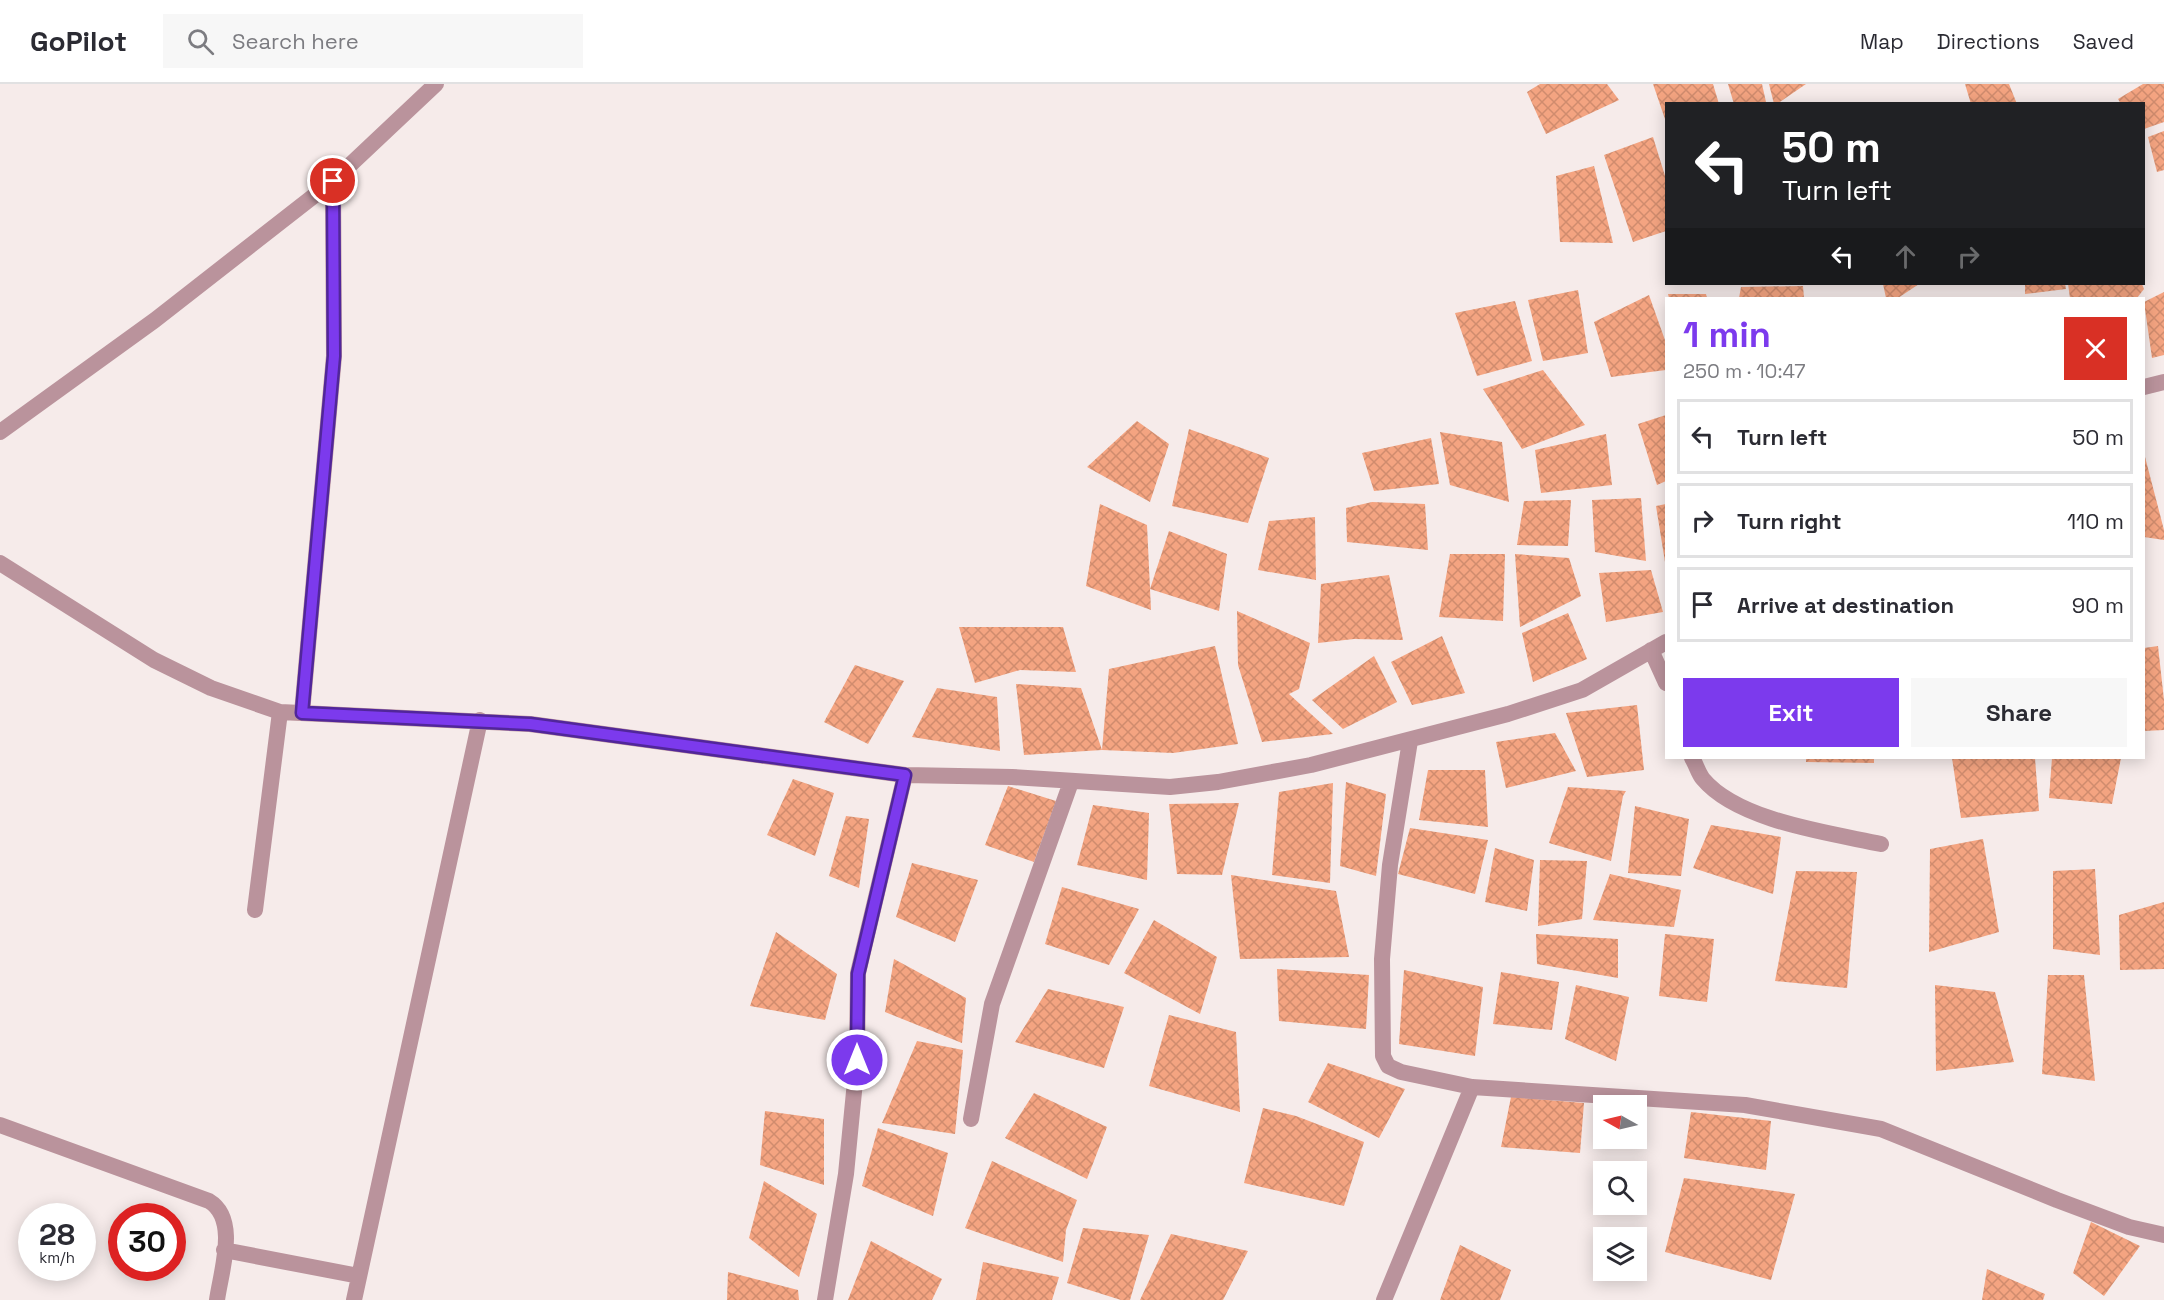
<!DOCTYPE html>
<html lang="en">
<head>
<meta charset="utf-8">
<style>
	body { margin:0; font-family:"Space Grotesk",sans-serif; background:#f7f7f7; color:#2b2b33; height:100vh; display:flex; flex-direction:column; font-size:22px; white-space:nowrap }
	* { box-sizing:border-box; margin:0 }
	p { font-size:20px; color:#7c7c81 }
	.icon { flex:none; width:33px; height:33px; fill:none; stroke:currentColor; stroke-width:2; stroke-linecap:round; stroke-linejoin:round }
	.map { position:relative; flex:1; overflow:hidden }
	.sheet { position:absolute; left:1665px; top:213px; width:480px; height:462px; display:flex; flex-direction:column; background:#fff; border-radius:0px; box-shadow:0 3px 15px #0003 }
	.sheet>* { flex:none }
	.top-card { position:absolute; left:1665px; top:18px; width:480px; height:183px; border-radius:0px; box-shadow:0 3px 15px #0003; background:#202124; color:#fff; overflow:hidden }
	.needle { width:39px; rotate:278deg }
	.buttons { position:absolute; left:1593px; top:1011px; display:grid; gap:12px }
	.buttons a { display:grid; place-items:center; width:54px; height:54px; border-radius:0px; background:#fff; box-shadow:0 3px 15px #0003; font-size:30px }
	.speed { position:absolute; left:18px; top:1119px; display:flex; gap:12px; font-size:30px; font-weight:700; text-align:center }
	.speed>* { display:grid; place-content:center; width:78px; height:78px; border-radius:50%; background:#fff; box-shadow:0 3px 15px #0003; line-height:1 }
	.speed small { font-size:15px; font-weight:400 }
	.speed .limit { border:9px solid #d22; background:#fff; color:#111 }
	.pin { position:absolute; display:grid; place-items:center; width:51px; height:51px; color:#fff; margin:-26px; border:3px solid #fff; border-radius:50%; box-shadow:0 2px 6px #0007 }
	.me { position:absolute; width:66px; margin:-33px; rotate:0deg; stroke-linejoin:round; filter:drop-shadow(0 0 4px #0008) }
	.turn { display:flex; align-items:center; gap:21px; height:126px; padding:0 18px; font-size:27px }
	.turn .icon { width:78px; height:78px; stroke-width:2.5 }
	.turn b { display:block; font-size:42px; line-height:51px }
	.lanes { display:flex; align-items:center; height:57px; padding:0 18px; background:#0003; justify-content:center; gap:30px; direction:ltr }
	.lanes .off { opacity:.35 }
	.round { display:grid; place-items:center; flex:none; width:63px; height:63px; border-radius:0px; background:#f7f7f7 }
	.headline { display:flex; align-items:center; justify-content:space-between; height:102px; padding:0 18px }
	h1 { font-size:36px; font-weight:600; line-height:45px; color:#7c3aed }
	.button { display:flex; gap:12px; margin-top:auto; padding:12px 18px }
	.button a { flex:1; height:69px; border-radius:0px; background:#7c3aed; color:#fff; font-size:24px; font-weight:600; line-height:69px; text-align:center }
	.button a+a { background:#f7f7f7; color:#2b2b33 }
	ul { padding:0; list-style:none }
	li { display:flex; align-items:center; gap:18px; height:75px; margin:0 12px 9px; padding:0 6px; border:3px solid #e1e1e2; border-radius:0px }
	li div { flex:1 }
	li b { display:block; font-size:22px }
	li em { font-style:normal }
	header { display:flex; align-items:center; gap:36px; box-sizing:border-box; height:84px; padding:0 30px; background:#fff; border-bottom:2px solid #e1e1e2 }
	header strong { font-size:28px }
	nav { display:flex; gap:33px; margin-inline-start:auto; font-size:21px }
	.search { width:420px; height:54px; background:#f7f7f7; display:flex; align-items:center; gap:15px; box-sizing:border-box; padding:0 21px; border-radius:0px; color:#7c7c81; font-size:22px }
	.map>svg:first-child { display:block }
	.building { fill:url(#building-cross-hatch) }
	.lines { fill:none; stroke-linecap:round; stroke-linejoin:round }
	.minor { stroke:#ba939c; stroke-width:16 }
	.route-casing { stroke:#51269a; stroke-width:15 }
	.route { stroke:#7c3aed; stroke-width:10 }
</style>
</head>
<body>
<header>
<strong>GoPilot</strong>
<div class="search"><svg class="icon" aria-label="search" viewBox="0 0 24 24"><circle cx="10" cy="10" r="6"/><path d="M15 15l6 6"/></svg>Search here</div>
<nav><a>Map</a><a>Directions</a><a>Saved</a></nav>
</header>
<div class="map">
<svg width="2164" height="1216" viewBox="0 0 2164 1216">
	<defs>
		<pattern id="building-cross-hatch" width="8" height="8" patternUnits="userSpaceOnUse" patternTransform="scale(1.5)"><rect width="8" height="8" fill="#f4a481"/><path d="M0 0l8 8M0 8l8-8" fill="none" stroke="#d08c6e"/></pattern>
	</defs>
	<rect width="100%" height="100%" fill="#f6ebea"/>
	<path class="building" d="M 1540,0 L 1607,0 L 1619,16 L 1546,50 L 1527,8 Z
		M 1653,0 L 1713,0 L 1719,20 L 1666,20 L 1666,38 Z
		M 1728,0 L 1762,0 L 1766,18 L 1734,20 Z
		M 1769,0 L 1806,0 L 1777,20 L 1774,20 Z
		M 1965,0 L 2009,0 L 2017,20 L 1971,20 Z
		M 2143,0 L 2164,0 L 2164,38 L 2144,45 L 2144,20 L 2121,20 L 2118,15 Z
		M 2164,47 L 2164,86 L 2157,88 L 2148,53 Z
		M 1653,53 L 1666,95 L 1666,147 L 1633,158 L 1604,71 Z
		M 1594,82 L 1613,159 L 1560,158 L 1556,92 Z
		M 1883,200 L 1919,200 L 1898,214 L 1886,214 Z
		M 2025,200 L 2065,200 L 2066,205 L 2025,210 Z
		M 2068,200 L 2142,200 L 2144,205 L 2137,214 L 2070,214 Z
		M 1803,202 L 1804,214 L 1739,214 L 1741,203 Z
		M 1578,206 L 1588,269 L 1543,277 L 1528,216 Z
		M 2164,208 L 2164,271 L 2152,274 L 2144,218 Z
		M 1668,210 L 1706,210 L 1707,214 L 1669,214 Z
		M 1649,211 L 1666,259 L 1666,286 L 1611,293 L 1594,238 Z
		M 1515,217 L 1532,277 L 1477,292 L 1455,229 Z
		M 1543,286 L 1585,341 L 1522,365 L 1483,305 Z
		M 1666,331 L 1666,397 L 1657,401 L 1638,340 Z
		M 1137,337 L 1169,360 L 1150,418 L 1087,383 Z
		M 1189,345 L 1269,374 L 1248,439 L 1172,422 Z
		M 1440,348 L 1502,358 L 1509,418 L 1450,401 Z
		M 1606,350 L 1612,401 L 1541,409 L 1535,366 Z
		M 1431,354 L 1439,400 L 1374,407 L 1362,369 Z
		M 2144,369 L 2164,446 L 2164,456 L 2144,453 Z
		M 1641,414 L 1646,477 L 1595,468 L 1592,416 Z
		M 1571,416 L 1568,462 L 1517,461 L 1524,417 Z
		M 1372,418 L 1425,420 L 1428,466 L 1347,458 L 1346,424 Z
		M 1100,420 L 1147,441 L 1150,505 L 1169,447 L 1227,470 L 1219,527 L 1150,505 L 1151,526 L 1086,502 Z
		M 1666,420 L 1666,478 L 1665,478 L 1656,422 Z
		M 1315,433 L 1316,496 L 1258,486 L 1269,437 Z
		M 1450,470 L 1505,470 L 1503,537 L 1439,533 Z
		M 1515,470 L 1569,474 L 1581,512 L 1520,543 Z
		M 1651,486 L 1663,528 L 1606,538 L 1599,489 Z
		M 1389,491 L 1403,556 L 1354,555 L 1318,559 L 1321,500 Z
		M 1237,527 L 1310,559 L 1299,605 L 1289,610 L 1333,650 L 1262,658 L 1238,581 Z
		M 1568,529 L 1587,575 L 1533,598 L 1522,549 Z
		M 959,543 L 1063,543 L 1076,588 L 1020,586 L 975,599 Z
		M 1442,552 L 1465,609 L 1412,621 L 1391,578 Z
		M 1215,562 L 1238,660 L 1173,669 L 1102,666 L 1024,671 L 1016,600 L 1081,604 L 1102,666 L 1109,585 Z
		M 2158,562 L 2164,616 L 2164,646 L 2144,647 L 2144,564 Z
		M 1374,572 L 1397,618 L 1343,645 L 1312,616 Z
		M 855,581 L 904,597 L 868,660 L 824,638 Z
		M 937,604 L 997,613 L 1000,667 L 912,653 Z
		M 1637,621 L 1644,686 L 1587,693 L 1566,629 Z
		M 1555,649 L 1576,687 L 1506,704 L 1496,658 Z
		M 1806,674 L 1874,674 L 1874,679 L 1806,678 Z
		M 1952,674 L 2035,674 L 2039,727 L 1961,734 Z
		M 2052,674 L 2121,674 L 2112,720 L 2049,714 Z
		M 1428,686 L 1485,686 L 1488,743 L 1419,736 Z
		M 793,695 L 834,709 L 815,772 L 767,751 Z
		M 1346,698 L 1386,710 L 1376,792 L 1340,782 Z
		M 1333,699 L 1330,799 L 1272,791 L 1279,708 Z
		M 1008,702 L 1056,717 L 1034,778 L 985,761 Z
		M 1568,703 L 1626,707 L 1623,712 L 1611,777 L 1549,759 Z
		M 1239,719 L 1222,791 L 1177,790 L 1169,720 Z
		M 1093,721 L 1149,729 L 1147,796 L 1077,781 Z
		M 1635,722 L 1689,735 L 1681,792 L 1628,789 Z
		M 846,732 L 869,735 L 859,804 L 829,792 Z
		M 1711,741 L 1781,753 L 1773,810 L 1693,784 Z
		M 1410,744 L 1488,756 L 1475,810 L 1398,790 Z
		M 1983,755 L 1999,848 L 1929,868 L 1930,765 Z
		M 1495,764 L 1534,776 L 1527,827 L 1485,818 Z
		M 1540,776 L 1587,777 L 1582,835 L 1538,842 Z
		M 912,779 L 978,796 L 955,858 L 896,833 Z
		M 2095,785 L 2100,871 L 2053,865 L 2053,787 Z
		M 1796,787 L 1857,788 L 1847,904 L 1775,897 Z
		M 1610,790 L 1681,806 L 1674,843 L 1593,836 Z
		M 1231,791 L 1336,807 L 1349,873 L 1240,875 Z
		M 1062,803 L 1139,825 L 1109,881 L 1045,860 Z
		M 2164,818 L 2164,885 L 2120,886 L 2119,831 Z
		M 1154,836 L 1217,873 L 1200,930 L 1124,889 Z
		M 776,848 L 837,890 L 825,936 L 750,922 Z
		M 1536,850 L 1618,855 L 1618,894 L 1537,880 Z
		M 1665,850 L 1714,855 L 1707,918 L 1659,912 Z
		M 894,875 L 966,914 L 962,959 L 885,928 Z
		M 1277,885 L 1369,891 L 1366,945 L 1279,937 Z
		M 1404,886 L 1483,903 L 1475,972 L 1399,960 Z
		M 1501,888 L 1559,898 L 1552,946 L 1493,940 Z
		M 2048,891 L 2084,891 L 2095,997 L 2042,990 Z
		M 1576,901 L 1629,913 L 1616,977 L 1565,955 Z
		M 1935,901 L 1995,908 L 2014,978 L 1936,987 Z
		M 1048,905 L 1124,923 L 1104,984 L 1015,958 Z
		M 1169,931 L 1236,948 L 1240,1028 L 1149,1002 Z
		M 917,957 L 963,966 L 955,1050 L 882,1039 Z
		M 1328,979 L 1405,1005 L 1379,1054 L 1308,1018 Z
		M 1034,1009 L 1107,1043 L 1087,1095 L 1005,1054 Z
		M 1511,1013 L 1584,1019 L 1580,1069 L 1501,1063 Z
		M 1263,1024 L 1296,1032 L 1364,1058 L 1344,1122 L 1244,1099 Z
		M 765,1027 L 824,1035 L 824,1101 L 760,1081 Z
		M 1691,1028 L 1771,1037 L 1766,1086 L 1684,1074 Z
		M 878,1044 L 948,1069 L 933,1132 L 862,1102 Z
		M 992,1077 L 1077,1116 L 1066,1146 L 1063,1178 L 965,1144 Z
		M 1684,1094 L 1795,1110 L 1771,1196 L 1665,1168 Z
		M 764,1097 L 817,1130 L 799,1193 L 749,1154 Z
		M 2091,1138 L 2140,1162 L 2104,1212 L 2073,1189 Z
		M 1083,1144 L 1149,1151 L 1130,1216 L 1121,1216 L 1067,1199 Z
		M 1171,1150 L 1248,1167 L 1223,1216 L 1140,1216 Z
		M 871,1157 L 942,1195 L 932,1216 L 848,1216 Z
		M 1460,1161 L 1511,1186 L 1500,1216 L 1440,1216 Z
		M 983,1178 L 1059,1193 L 1052,1216 L 976,1216 Z
		M 1987,1185 L 2045,1210 L 2043,1216 L 1982,1216 Z
		M 728,1188 L 798,1206 L 799,1216 L 727,1216 Z"/>
	<g class="lines">
		<path class="minor" d="M 2144,303 L 2164,298
			M 0,348 L 155,236 L 333,97 L 436,0
			M 0,479 L 154,576 L 211,604 L 280,628 L 530,640 L 905,691 L 1012,693 L 1170,703 L 1218,698 L 1311,681 L 1508,630 L 1582,606 L 1666,558
			M 1651,566 L 1666,599
			M 302,629 L 334,272 L 333,97
			M 1410,657 L 1390,781 L 1382,875 L 1383,972 L 1388,982 L 1401,988 L 1472,1003 L 1745,1021 L 1881,1045 L 2057,1116 L 2129,1143 L 2164,1151
			M 1692,674 C 1696,680 1698,689 1703,695 C 1738,737 1830,749 1881,760
			M 255,826 L 280,628
			M 971,1035 L 992,920 L 1071,698
			M 0,1041 L 209,1117 C 239,1135 221,1187 217,1216
			M 224,1166 L 359,1192
			M 354,1216 L 480,636
			M 825,1216 L 846,1090 L 857,977 L 858,889 L 905,691
			M 1384,1216 L 1472,1003"/>
	</g>
	<g class="lines">
		<defs>
			<path id="route" d="M 333,97 L 334,272 L 302,629 L 530,640 L 905,691 L 858,890 L 857,976"/>
		</defs>
		<use href="#route" class="route-casing"/>
		<use href="#route" class="route"/>
	</g>
</svg>
<div class="buttons">
<a><svg class="needle" viewBox="-14 -14 28 28"><path d="M0-13l5 13h-10z" fill="#e53935"/><path d="M0 13l5-13h-10z" fill="#7c7c81"/></svg></a>
<a><svg class="icon" aria-label="search" viewBox="0 0 24 24"><circle cx="10" cy="10" r="6"/><path d="M15 15l6 6"/></svg></a>
<a><svg class="icon" aria-label="layers" viewBox="0 0 24 24"><path d="M12 4l9 5-9 5-9-5zM3 14l9 5 9-5"/></svg></a>
</div>
<div class="speed"><div>28<small>km/h</small></div><div class="limit">30</div></div>
<div class="pin" style="left:333px;top:97px;background:#d93025"><svg class="icon" aria-label="arrive" viewBox="0 0 24 24"><path d="M6 21V4h12l-3 4 3 4H6"/></svg></div>
<svg class="me" style="left:857px;top:976px" viewBox="-20 -20 40 40"><circle r="17" fill="#7c3aed" stroke="#fff" stroke-width="3"/><path d="M0-11L8 9 0 5-8 9z" fill="#fff"/></svg>
<div class="top-card">
<div class="turn"><svg class="icon" aria-label="left" viewBox="0 0 24 24"><path d="M17 20v-9H6M10 6l-5 5 5 5"/></svg><div><b>50 m</b>Turn left</div></div>
<div class="lanes"><svg class="icon" aria-label="left" viewBox="0 0 24 24"><path d="M17 20v-9H6M10 6l-5 5 5 5"/></svg><svg class="icon off" aria-label="ahead" viewBox="0 0 24 24"><path d="M12 20V5M6 11l6-6 6 6"/></svg><svg class="icon off" aria-label="right" viewBox="0 0 24 24"><path d="M7 20v-9h11M14 6l5 5-5 5"/></svg></div>
</div>
<section class="sheet">
<div class="headline"><div><h1>1 min</h1><p>250 m · 10:47</p></div><a class="round" style="background:#d93025;color:#fff"><svg class="icon" aria-label="close" viewBox="0 0 24 24"><path d="M6 6l12 12M18 6L6 18"/></svg></a></div>
<ul>
<li><svg class="icon" aria-label="left" viewBox="0 0 24 24"><path d="M17 20v-9H6M10 6l-5 5 5 5"/></svg><div><b>Turn left</b></div><em>50 m</em></li>
<li><svg class="icon" aria-label="right" viewBox="0 0 24 24"><path d="M7 20v-9h11M14 6l5 5-5 5"/></svg><div><b>Turn right</b></div><em>110 m</em></li>
<li><svg class="icon" aria-label="arrive" viewBox="0 0 24 24"><path d="M6 21V4h12l-3 4 3 4H6"/></svg><div><b>Arrive at destination</b></div><em>90 m</em></li>
</ul>
<div class="button"><a>Exit</a><a>Share</a></div>
</section>
</div>
</body>
</html>
